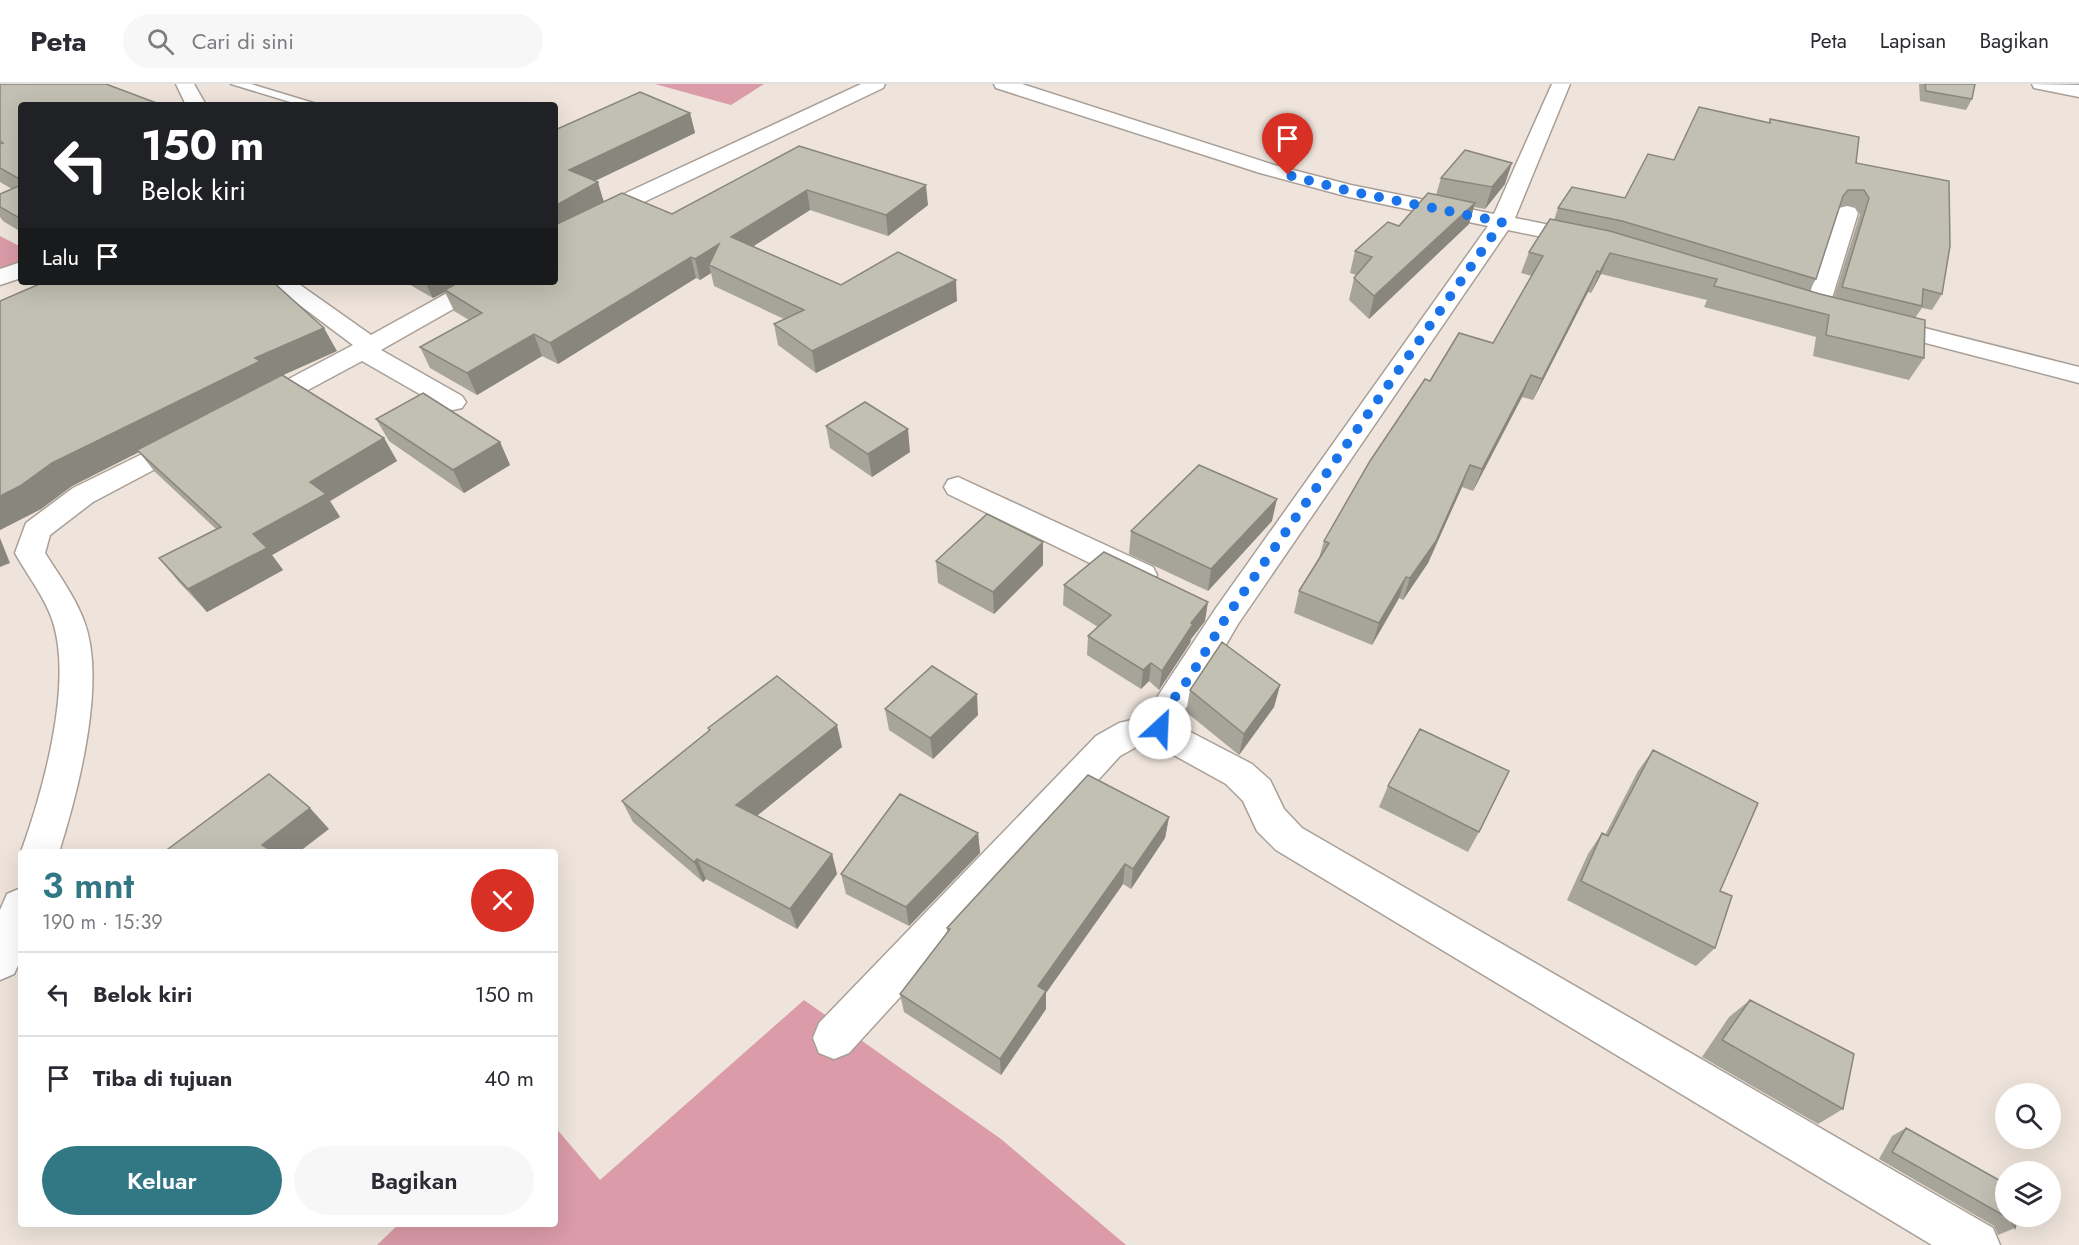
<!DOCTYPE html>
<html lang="id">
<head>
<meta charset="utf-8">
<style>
	body { margin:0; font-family:Jost,sans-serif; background:#f7f7f7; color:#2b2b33; height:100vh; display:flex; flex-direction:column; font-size:22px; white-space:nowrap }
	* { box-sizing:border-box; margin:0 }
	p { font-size:20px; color:#7c7c81 }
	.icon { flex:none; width:33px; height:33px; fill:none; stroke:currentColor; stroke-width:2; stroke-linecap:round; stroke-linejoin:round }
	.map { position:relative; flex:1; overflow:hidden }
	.side { position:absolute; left:18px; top:765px; width:540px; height:378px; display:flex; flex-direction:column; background:#fff; border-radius:6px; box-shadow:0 6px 24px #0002 }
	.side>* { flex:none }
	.hud { position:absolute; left:18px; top:18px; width:540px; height:183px; border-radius:6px; box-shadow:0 6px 24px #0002; background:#202124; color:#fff; overflow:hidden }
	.fabs { position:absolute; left:1995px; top:999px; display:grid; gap:12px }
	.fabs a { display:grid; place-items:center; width:66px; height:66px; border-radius:50%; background:#fff; box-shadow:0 6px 24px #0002; font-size:30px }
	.pin { position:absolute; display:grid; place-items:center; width:51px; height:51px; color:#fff; margin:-62px -26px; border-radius:50% 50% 50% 0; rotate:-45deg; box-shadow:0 0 6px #0007 }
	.pin .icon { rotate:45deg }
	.me { position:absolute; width:66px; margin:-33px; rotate:25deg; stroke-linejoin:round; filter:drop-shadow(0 0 4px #0008) }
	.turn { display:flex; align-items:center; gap:21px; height:126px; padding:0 24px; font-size:27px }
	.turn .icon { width:78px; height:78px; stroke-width:2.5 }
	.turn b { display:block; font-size:42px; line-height:51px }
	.then { display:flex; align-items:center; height:57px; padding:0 24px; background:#0003; gap:12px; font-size:22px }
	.round { display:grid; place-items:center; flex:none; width:63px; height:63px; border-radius:32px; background:#f7f7f7 }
	.head { display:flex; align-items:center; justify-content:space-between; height:102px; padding:0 24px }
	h1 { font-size:36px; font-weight:600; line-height:45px; color:#317784 }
	.button { display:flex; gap:12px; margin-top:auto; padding:12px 24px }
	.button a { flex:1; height:69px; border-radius:36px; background:#317784; color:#fff; font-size:24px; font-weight:600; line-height:69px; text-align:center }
	.button a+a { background:#f7f7f7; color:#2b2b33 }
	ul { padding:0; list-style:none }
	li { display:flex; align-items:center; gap:18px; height:84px; padding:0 24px; border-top:2px solid #e1e1e2 }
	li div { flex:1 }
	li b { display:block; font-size:22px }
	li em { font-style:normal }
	header { display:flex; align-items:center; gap:36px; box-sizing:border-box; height:84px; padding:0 30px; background:#fff; border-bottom:2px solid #e1e1e2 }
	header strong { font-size:28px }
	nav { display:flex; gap:33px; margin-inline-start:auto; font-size:21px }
	.search { width:420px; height:54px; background:#f7f7f7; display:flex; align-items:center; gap:15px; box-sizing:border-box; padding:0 21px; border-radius:33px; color:#7c7c81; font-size:22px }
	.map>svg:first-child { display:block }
	.forest { fill:#db9ba8 }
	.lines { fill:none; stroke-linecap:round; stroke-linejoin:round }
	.lane-casing { stroke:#a99f97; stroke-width:3 }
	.street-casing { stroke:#a99f97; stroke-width:3 }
	.lane { fill:#fff; fill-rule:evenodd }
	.street { fill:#fff; fill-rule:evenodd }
	.wall { fill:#a7a49a; fill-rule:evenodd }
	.shaded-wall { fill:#88867d }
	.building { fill:#c2bfb3; stroke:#88867d; stroke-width:1.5 }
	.route { stroke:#1a73e8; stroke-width:10; stroke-dasharray:0 18 }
</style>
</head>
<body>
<header>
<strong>Peta</strong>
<div class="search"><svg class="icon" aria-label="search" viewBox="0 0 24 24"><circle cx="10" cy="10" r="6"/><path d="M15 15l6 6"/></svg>Cari di sini</div>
<nav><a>Peta</a><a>Lapisan</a><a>Bagikan</a></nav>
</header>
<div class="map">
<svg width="2079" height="1161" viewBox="0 0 2079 1161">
	<rect width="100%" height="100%" fill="#eee4db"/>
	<path class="forest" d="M 655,0 L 764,0 L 731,21 Z
		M 0,152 L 21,163 L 21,181 L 0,190 Z
		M 804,916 L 1001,1055 L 1126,1161 L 377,1161 L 399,1140 L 555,1140 L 555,1043 L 600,1096 Z"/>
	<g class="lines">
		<defs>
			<path id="lane" d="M 231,0 L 251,0 L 320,21 L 300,21 Z"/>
			<path id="street" d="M 176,0 L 194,0 L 206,21 L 186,21 Z
				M 861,0 L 885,0 L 883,4 L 644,118 L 555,165 L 555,149 L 628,108 Z
				M 994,0 L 1022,0 L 1274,81 L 1351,101 L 1494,130 L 1552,0 L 1570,0 L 1515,134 L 1594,150 L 1597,155 L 1594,160 L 1586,162 L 1508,146 L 1238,540 L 1202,602 L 1178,635 L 1177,641 L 1252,680 L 1270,696 L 1284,725 L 1302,744 L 1993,1144 L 2000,1161 L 1932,1161 L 1276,766 L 1257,747 L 1243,717 L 1226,700 L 1152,659 L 1138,662 L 1120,672 L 849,969 L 834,975 L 819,969 L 813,954 L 819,939 L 1096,652 L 1119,639 L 1144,633 L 1216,524 L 1488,142 L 1349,113 L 1260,89 L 996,4 Z
				M 2032,0 L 2079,1 L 2079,13 L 2034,4 Z
				M 1847,122 L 1855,124 L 1858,129 L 1829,224 L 1826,229 L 1817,231 L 1808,229 L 1805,224 L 1836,129 L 1839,124 Z
				M 21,178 L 21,194 L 0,201 L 0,185 Z
				M 269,198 L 296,198 L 371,251 L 467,198 L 496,198 L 492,203 L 381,266 L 462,312 L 466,318 L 462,324 L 453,326 L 444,324 L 362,277 L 267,328 L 258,330 L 249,328 L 245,322 L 249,316 L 353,261 Z
				M 1881,233 L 2079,283 L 2079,299 L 1872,245 L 1869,240 L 1872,235 Z
				M 185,349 L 195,352 L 199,358 L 195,364 L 93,418 L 50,451 L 45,469 C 59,491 75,513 84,537 C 107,597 78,708 59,768 L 21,768 C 43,707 73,601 53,538 C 45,513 27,491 15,469 L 26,439 L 73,404 Z
				M 958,393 L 1153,483 L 1157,491 L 1153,499 L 1142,502 L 1131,499 L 948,410 L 944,403 L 948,396 Z
				M 21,804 L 21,875 L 14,890 L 0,896 L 0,826 L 7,810 Z"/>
		</defs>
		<use href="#lane" class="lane-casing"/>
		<use href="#street" class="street-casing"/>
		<use href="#lane" class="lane"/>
		<use href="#street" class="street"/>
	</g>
	<path class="wall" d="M 0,0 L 154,18 L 156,21 L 21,21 L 21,148 L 3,137 L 0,133 L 0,110 L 12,105 L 0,98 Z
		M 1919,0 L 1975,0 L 1972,15 L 1966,26 L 1920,17 Z
		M 690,29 L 695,49 L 595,97 L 604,117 L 672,130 L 799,62 L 928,121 L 888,152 L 810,126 L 753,162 L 841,201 L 957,217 L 816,289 L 778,261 L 774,240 L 784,235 L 714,202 L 711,189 L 700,196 L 696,194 L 558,280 L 542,272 L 477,311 L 430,284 L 420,263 L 469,236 L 454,227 L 445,208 L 433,214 L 405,198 L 555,198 L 555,46 Z
		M 1770,35 L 1856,79 L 1942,210 L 1932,226 L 1922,224 L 1915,234 L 1924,274 L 1909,296 L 1813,272 L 1816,253 L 1704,223 L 1707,216 L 1601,190 L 1591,209 L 1588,208 L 1533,316 L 1522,313 L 1473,407 L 1462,403 L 1428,479 L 1403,516 L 1399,514 L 1372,561 L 1294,529 L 1299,507 L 1319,474 L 1324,457 L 1430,297 L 1493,259 L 1532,192 L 1521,189 L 1529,168 L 1554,136 L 1558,124 L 1625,114 L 1674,76 L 1769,38 ZM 1840,122 L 1855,122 L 1860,130 L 1834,213 L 1809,207 L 1816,195 Z
		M 1441,94 L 1505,100 L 1485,125 L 1474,123 L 1469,140 L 1369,235 L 1349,216 L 1354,194 L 1356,191 L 1350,189 L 1355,167 L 1399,142 L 1436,111 Z
		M 0,217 L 337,267 L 283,291 L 384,354 L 397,377 L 330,417 L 340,433 L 272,471 L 283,486 L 207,528 L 178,497 L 159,474 L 216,445 L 155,388 L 139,368 L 72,402 L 41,425 L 0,446 Z
		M 376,335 L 500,358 L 510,381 L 464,409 L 389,357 Z
		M 826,342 L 910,368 L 872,393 L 830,364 Z
		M 1272,437 L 1208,507 L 1129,470 L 1131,447 Z
		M 936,477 L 1043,481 L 994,530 L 938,499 Z
		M 1064,501 L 1205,537 L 1191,555 L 1190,559 L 1159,606 L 1149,597 L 1141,605 L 1087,571 L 1088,552 L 1098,543 L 1063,521 Z
		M 1280,601 L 1274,623 L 1239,671 L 1186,628 L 1190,606 Z
		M 885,625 L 978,631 L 933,675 L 889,646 Z
		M 708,644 L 842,663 L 757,732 L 832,770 L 837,790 L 797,845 L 706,795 L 703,798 L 633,738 L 622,717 L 709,647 Z
		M 1653,666 L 1720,807 L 1715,864 L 1696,882 L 1567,816 L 1588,770 L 1602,749 L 1605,751 L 1638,687 Z
		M 1388,702 L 1479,748 L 1468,768 L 1379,723 Z
		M 1169,733 L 1165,754 L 1131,805 L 1123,800 L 1046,909 L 1046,925 L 1001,991 L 904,928 L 900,910 L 947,848 L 947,844 Z
		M 978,749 L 980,769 L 909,842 L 846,810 L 841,790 Z
		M 1750,916 L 1843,1025 L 1818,1040 L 1702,973 L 1729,933 Z
		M 1906,1044 L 2018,1132 L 2015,1144 L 1998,1151 L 1994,1142 L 1879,1075 L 1892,1052 Z"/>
	<path class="shaded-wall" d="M 154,18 L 156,21 L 146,21 Z
		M 690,29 L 695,49 L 576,106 L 569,86 Z
		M 1512,79 L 1505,100 L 1485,125 L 1492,103 Z
		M 598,98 L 604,119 L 555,146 L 555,122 Z
		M 926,101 L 928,121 L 888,152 L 886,131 Z
		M 807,106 L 810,126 L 735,174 L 731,153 Z
		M 1475,119 L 1469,140 L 1369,235 L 1374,212 Z
		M 719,160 L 709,181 L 711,189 L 700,196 L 695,175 Z
		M 1610,169 L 1601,190 L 1591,209 L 1600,188 Z
		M 691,173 L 696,194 L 558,280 L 550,259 Z
		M 1597,187 L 1588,208 L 1533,316 L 1542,295 Z
		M 956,196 L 957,217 L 816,289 L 812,267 Z
		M 425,198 L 463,198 L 445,206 L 445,208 L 433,214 Z
		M 324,244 L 337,267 L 272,296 L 137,366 L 139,368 L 72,402 L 41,425 L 0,446 L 0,412 L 52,379 L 255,274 Z
		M 534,250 L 542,272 L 477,311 L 467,289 Z
		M 1531,291 L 1522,313 L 1473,407 L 1482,385 Z
		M 908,345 L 910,368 L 872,393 L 868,370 Z
		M 384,354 L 397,377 L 330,417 L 340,433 L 272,471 L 283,486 L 207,528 L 188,505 L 253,450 L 310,398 Z
		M 500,358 L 510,381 L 464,409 L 453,386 Z
		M 1470,381 L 1462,403 L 1428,479 L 1403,516 L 1410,494 Z
		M 1277,415 L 1272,437 L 1208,507 L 1211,485 Z
		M 0,454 L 10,479 L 0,483 Z
		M 1043,458 L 1043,481 L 994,530 L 993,508 Z
		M 1406,493 L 1399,514 L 1372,561 L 1379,539 Z
		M 1208,518 L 1205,537 L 1191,555 L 1190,559 L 1159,606 L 1162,587 L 1191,539 Z
		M 1151,579 L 1149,597 L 1141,605 L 1143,586 Z
		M 1280,601 L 1274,623 L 1239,671 L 1244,650 Z
		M 977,610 L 978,631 L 933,675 L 930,654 Z
		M 837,641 L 842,663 L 744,742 L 736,721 Z
		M 310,724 L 329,745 L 299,768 L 269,768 L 262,761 Z
		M 1169,733 L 1165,754 L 1131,805 L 1133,785 Z
		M 978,749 L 980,769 L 909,842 L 906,823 Z
		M 832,770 L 837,790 L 797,845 L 790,825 Z
		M 697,775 L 706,795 L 703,798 L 694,778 Z
		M 1125,780 L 1123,800 L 1046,909 L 1046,925 L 1001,991 L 1000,975 L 1038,902 Z"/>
	<path class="building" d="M 0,0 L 106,0 L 154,18 L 146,21 L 21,21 L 21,96 L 0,84 L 0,60 L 3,59 L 0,57 Z
		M 1925,0 L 1975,0 L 1972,15 L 1926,7 Z
		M 640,8 L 690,29 L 569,86 L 598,98 L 555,122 L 555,46 Z
		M 1699,23 L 1770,39 L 1770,35 L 1859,53 L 1856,79 L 1949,97 L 1950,162 L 1942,210 L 1923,205 L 1922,222 L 1842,203 L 1869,114 L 1864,106 L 1848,106 L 1843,112 L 1816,195 L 1622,137 L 1558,124 L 1572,103 L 1625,114 L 1648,70 L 1674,76 Z
		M 799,62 L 926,101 L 886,131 L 807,106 L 731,153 L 841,201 L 898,168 L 956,196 L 812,267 L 774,240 L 804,226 L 709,181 L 719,160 L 695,175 L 691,173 L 550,259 L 534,250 L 467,289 L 420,263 L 482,229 L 445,206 L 459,198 L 555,198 L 555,141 L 622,109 L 672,130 Z
		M 1465,66 L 1512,79 L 1492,103 L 1441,94 Z
		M 21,101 L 21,135 L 0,123 L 0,110 Z
		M 1428,109 L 1475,119 L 1374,212 L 1354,194 L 1372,173 L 1355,167 L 1388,138 L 1399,142 Z
		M 1550,135 L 1610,147 L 1820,210 L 1925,236 L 1924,274 L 1826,251 L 1829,231 L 1714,202 L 1717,195 L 1610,169 L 1600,188 L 1597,187 L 1542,295 L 1531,291 L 1482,385 L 1470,381 L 1436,457 L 1410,494 L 1406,493 L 1379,539 L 1299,507 L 1329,459 L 1324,457 L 1370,377 L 1425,295 L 1430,297 L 1459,249 L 1493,259 L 1543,172 L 1529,168 Z
		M 44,198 L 273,198 L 324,244 L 255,274 L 260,277 L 52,379 L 20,402 L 0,412 L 0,217 Z
		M 282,291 L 384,354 L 310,398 L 326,410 L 253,450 L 267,464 L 188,505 L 159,474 L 221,443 L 137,366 Z
		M 423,309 L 500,358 L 453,386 L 376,335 Z
		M 865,318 L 908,345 L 868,370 L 826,342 Z
		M 1199,381 L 1277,415 L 1211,485 L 1131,447 Z
		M 987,430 L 1043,458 L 993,508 L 936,477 Z
		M 1104,468 L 1208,518 L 1191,539 L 1193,540 L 1162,587 L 1151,579 L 1143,586 L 1088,552 L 1111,531 L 1064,501 Z
		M 1222,558 L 1280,601 L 1244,650 L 1190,606 Z
		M 932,582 L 977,610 L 930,654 L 885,625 Z
		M 777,592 L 837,641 L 736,721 L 832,770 L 790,825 L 697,775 L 694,778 L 622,717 L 710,646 L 708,644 Z
		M 1420,645 L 1509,687 L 1479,748 L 1388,702 Z
		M 1653,666 L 1758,719 L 1720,807 L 1732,812 L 1715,864 L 1581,797 L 1602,749 L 1608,752 Z
		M 269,690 L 310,724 L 262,761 L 273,768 L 164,768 Z
		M 1088,691 L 1169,733 L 1133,785 L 1125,780 L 1038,902 L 1046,907 L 1000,975 L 900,910 L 950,845 L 947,844 Z
		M 900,710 L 978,749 L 906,823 L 841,790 Z
		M 1750,916 L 1854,970 L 1843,1025 L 1722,956 Z
		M 1906,1044 L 2006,1100 L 2006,1132 L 2018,1132 L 2015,1144 L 2010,1135 L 1892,1068 Z"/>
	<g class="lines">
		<path class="route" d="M 1160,644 L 1161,632 L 1190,593 L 1227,532 L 1502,138 L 1349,107 L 1288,91"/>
	</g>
</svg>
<div class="fabs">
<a><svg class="icon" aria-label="search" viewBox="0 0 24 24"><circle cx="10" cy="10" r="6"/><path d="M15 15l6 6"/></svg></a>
<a><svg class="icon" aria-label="layers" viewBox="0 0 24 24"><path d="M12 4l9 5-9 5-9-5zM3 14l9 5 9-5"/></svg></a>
</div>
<div class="pin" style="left:1288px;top:91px;background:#d93025"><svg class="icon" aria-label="arrive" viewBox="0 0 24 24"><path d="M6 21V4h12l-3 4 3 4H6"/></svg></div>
<svg class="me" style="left:1160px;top:644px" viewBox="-20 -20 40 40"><circle r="19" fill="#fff"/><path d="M0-13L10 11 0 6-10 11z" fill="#1a73e8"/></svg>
<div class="hud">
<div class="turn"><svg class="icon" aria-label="left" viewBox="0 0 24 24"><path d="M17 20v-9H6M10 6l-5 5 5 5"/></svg><div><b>150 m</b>Belok kiri</div></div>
<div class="then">Lalu<svg class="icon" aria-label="arrive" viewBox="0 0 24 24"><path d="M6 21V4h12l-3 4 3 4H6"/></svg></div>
</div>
<section class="side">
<div class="head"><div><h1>3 mnt</h1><p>190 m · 15:39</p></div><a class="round" style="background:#d93025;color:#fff"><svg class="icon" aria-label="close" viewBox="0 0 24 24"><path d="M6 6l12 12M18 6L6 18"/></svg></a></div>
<ul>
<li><svg class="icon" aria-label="left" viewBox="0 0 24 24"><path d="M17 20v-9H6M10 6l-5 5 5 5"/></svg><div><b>Belok kiri</b></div><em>150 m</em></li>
<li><svg class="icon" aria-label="arrive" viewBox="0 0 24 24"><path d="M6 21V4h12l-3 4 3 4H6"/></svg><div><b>Tiba di tujuan</b></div><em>40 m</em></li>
</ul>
<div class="button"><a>Keluar</a><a>Bagikan</a></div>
</section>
</div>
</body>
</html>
